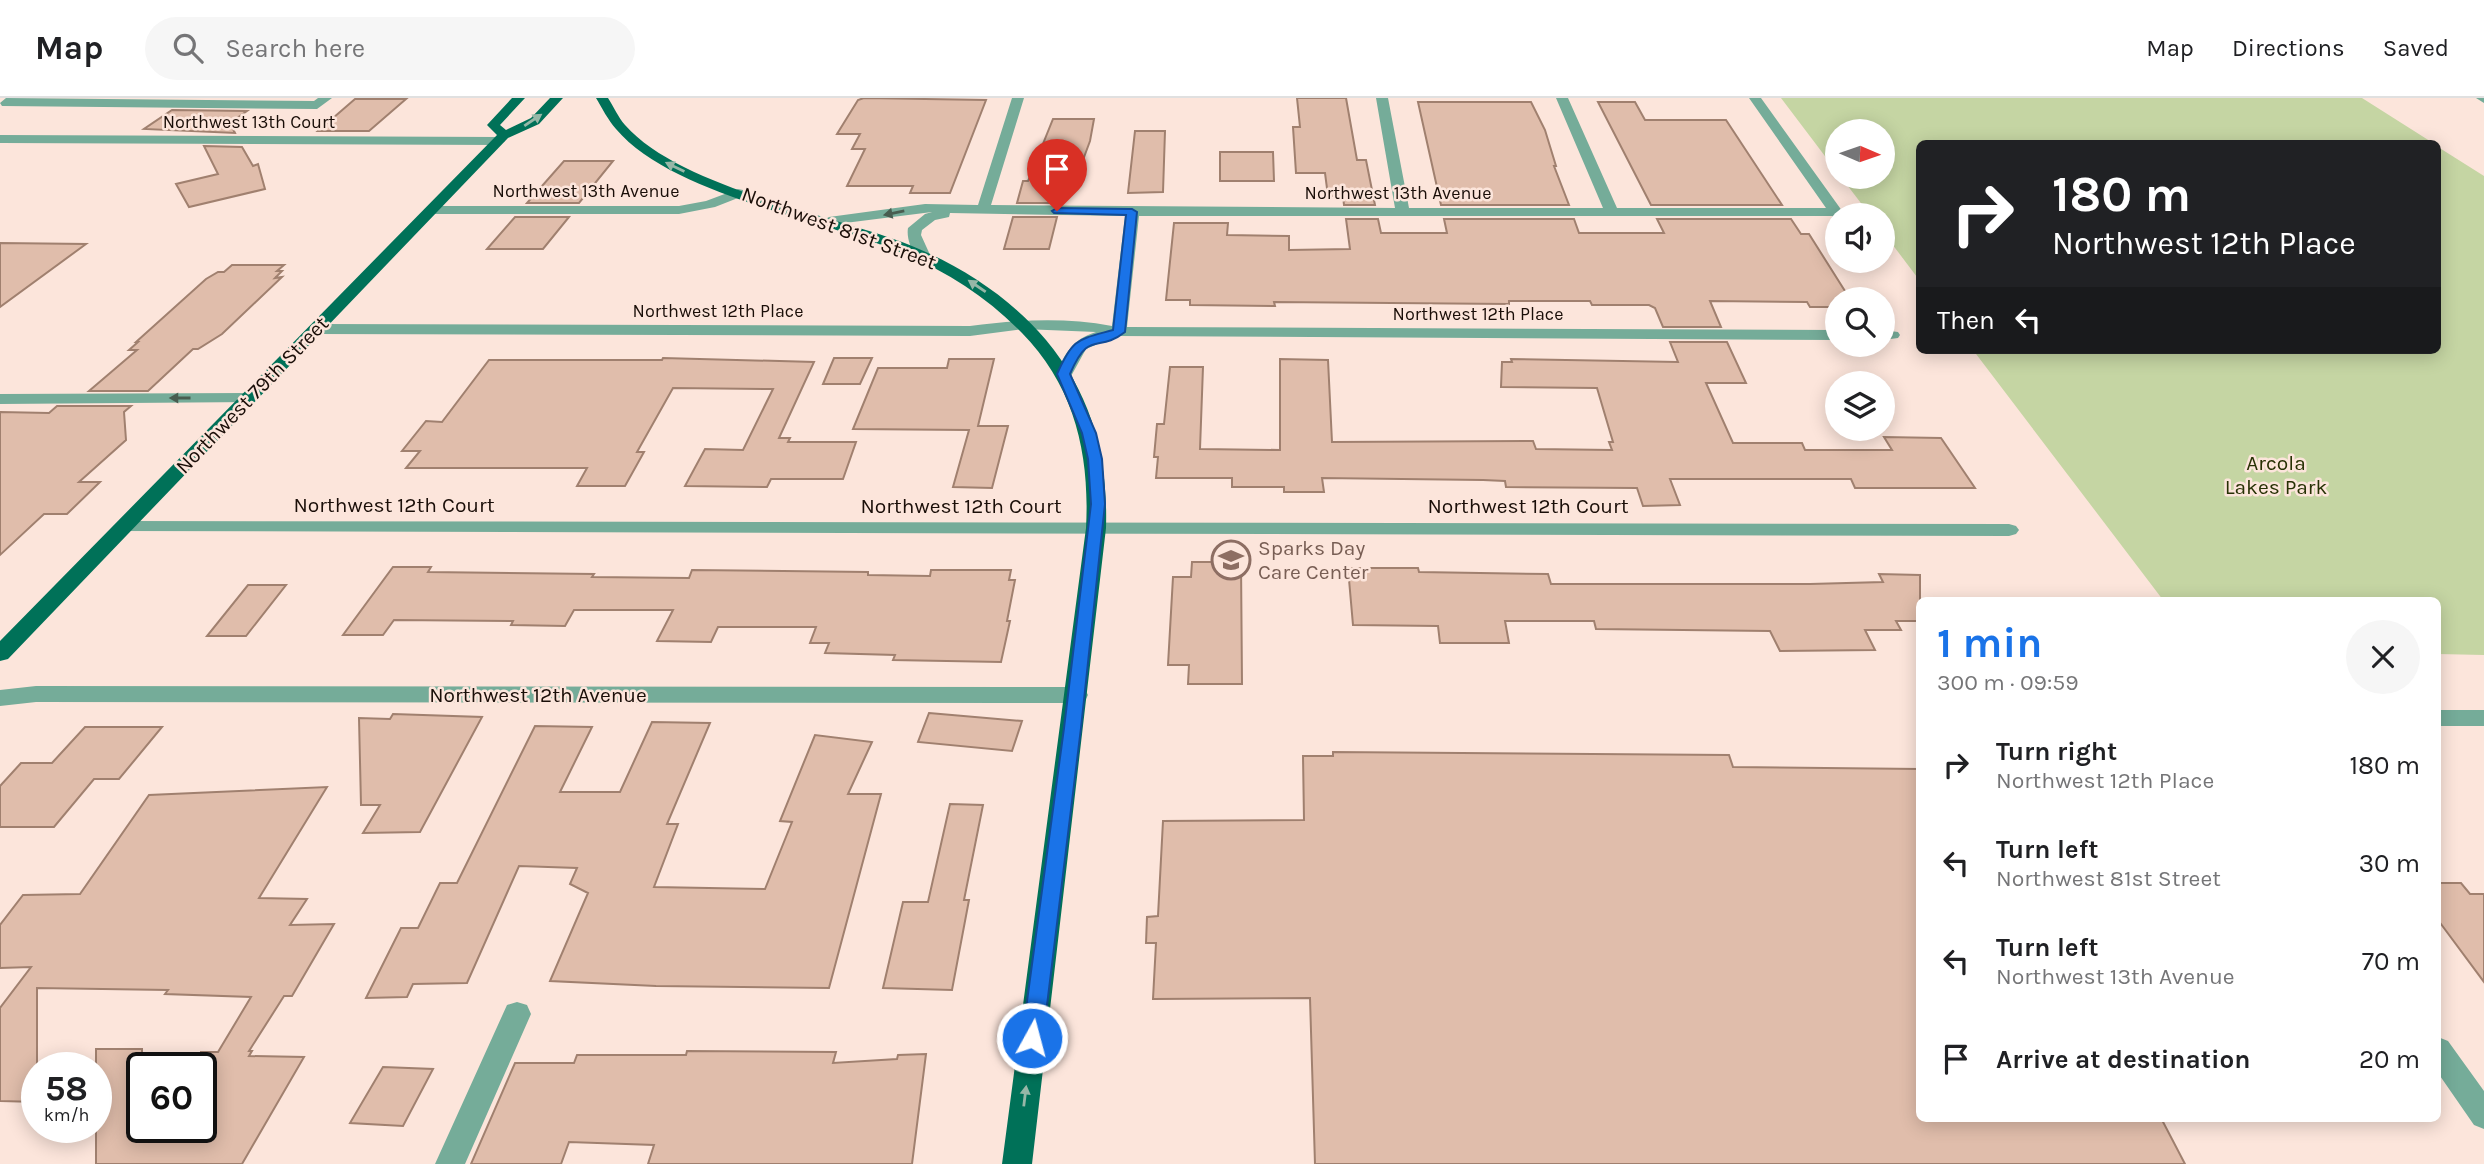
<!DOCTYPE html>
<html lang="en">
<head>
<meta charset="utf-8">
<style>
	body { margin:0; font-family:Karla,sans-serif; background:#f6f6f6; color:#202124; height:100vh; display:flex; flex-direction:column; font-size:26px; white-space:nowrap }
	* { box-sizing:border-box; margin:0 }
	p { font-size:23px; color:#757577 }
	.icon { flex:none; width:38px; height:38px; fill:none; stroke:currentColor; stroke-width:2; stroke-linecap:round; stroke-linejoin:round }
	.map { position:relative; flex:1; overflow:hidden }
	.panel { position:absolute; left:1916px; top:499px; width:525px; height:525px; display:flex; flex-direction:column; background:#fff; border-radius:10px; box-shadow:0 4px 18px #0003 }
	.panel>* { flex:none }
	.banner { position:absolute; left:1916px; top:42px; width:525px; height:214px; border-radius:10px; box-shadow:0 4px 18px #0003; background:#202124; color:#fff; overflow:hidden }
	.needle { width:46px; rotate:92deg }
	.controls { position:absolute; left:1825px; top:21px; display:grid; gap:14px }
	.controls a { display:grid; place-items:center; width:70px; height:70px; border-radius:50%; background:#fff; box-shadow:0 4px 18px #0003; font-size:35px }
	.speed { position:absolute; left:21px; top:954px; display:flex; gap:14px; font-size:35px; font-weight:700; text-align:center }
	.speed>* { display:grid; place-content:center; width:91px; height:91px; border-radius:50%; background:#fff; box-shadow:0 4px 18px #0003; line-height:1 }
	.speed small { font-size:18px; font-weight:400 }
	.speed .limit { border:4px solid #111; border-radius:10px; background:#fff; color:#111 }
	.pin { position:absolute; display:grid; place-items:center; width:60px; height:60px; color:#fff; margin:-72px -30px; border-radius:50% 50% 50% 0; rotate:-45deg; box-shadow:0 0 7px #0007 }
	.pin .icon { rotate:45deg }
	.me { position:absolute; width:77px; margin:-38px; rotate:7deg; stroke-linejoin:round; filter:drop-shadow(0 0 5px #0008) }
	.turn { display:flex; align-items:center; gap:24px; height:147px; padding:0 21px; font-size:32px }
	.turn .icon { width:91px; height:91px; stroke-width:2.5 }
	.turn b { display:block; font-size:49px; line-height:60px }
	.then { display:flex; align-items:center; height:66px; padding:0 21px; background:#0003; gap:14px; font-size:26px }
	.round { display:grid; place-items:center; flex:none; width:74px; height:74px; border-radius:37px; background:#f6f6f6 }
	.headline { display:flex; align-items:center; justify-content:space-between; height:119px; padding:0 21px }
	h1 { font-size:42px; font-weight:700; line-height:52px; color:#1a73e8 }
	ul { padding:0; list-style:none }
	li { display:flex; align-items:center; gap:21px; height:98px; padding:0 21px }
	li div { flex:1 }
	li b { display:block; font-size:26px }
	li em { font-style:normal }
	header { display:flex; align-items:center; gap:42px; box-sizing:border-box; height:98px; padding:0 35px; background:#fff; border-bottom:2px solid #e0e0e0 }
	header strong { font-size:33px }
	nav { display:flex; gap:38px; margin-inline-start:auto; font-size:24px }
	.search { width:490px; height:63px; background:#f6f6f6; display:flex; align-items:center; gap:18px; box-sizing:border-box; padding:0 24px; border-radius:38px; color:#757577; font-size:26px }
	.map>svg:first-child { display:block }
	.green { fill:#c5d5a3 }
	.building { fill:#e0bdab; stroke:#a0806f; stroke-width:2 }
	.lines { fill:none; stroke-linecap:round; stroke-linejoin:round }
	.minor { fill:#75ac99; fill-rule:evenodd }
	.primary { fill:#007158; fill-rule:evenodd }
	.oneway { fill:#97b7a7 }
	.oneway2 { fill:#485d50 }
	.route { fill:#1a73e8; stroke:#114b97; stroke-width:2 }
	.labels { text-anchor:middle; stroke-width:5; stroke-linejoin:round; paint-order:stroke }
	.far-street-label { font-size:18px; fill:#1a0e08; stroke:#fce5db }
	.street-label { font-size:21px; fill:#1a0e08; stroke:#fce5db }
	.park-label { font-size:21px; fill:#273104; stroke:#fce5db }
	.education-label { font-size:21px; fill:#785e54; stroke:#fce5db; text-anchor:start }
</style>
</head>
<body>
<header>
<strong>Map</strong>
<div class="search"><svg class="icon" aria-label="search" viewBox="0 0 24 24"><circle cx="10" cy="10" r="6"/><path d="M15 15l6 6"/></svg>Search here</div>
<nav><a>Map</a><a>Directions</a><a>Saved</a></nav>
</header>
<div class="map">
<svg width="2484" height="1066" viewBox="0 0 2484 1066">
	<rect width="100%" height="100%" fill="#fce5db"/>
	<path class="green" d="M 1781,0 L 2362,0 L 2433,45 L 1920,46 L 1920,183 L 1883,134 L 1883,117 L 1870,117 L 1841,79 L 1883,79 L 1883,33 L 1838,33 L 1837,74 Z
		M 2438,49 L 2484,78 L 2484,557 L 2438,556 L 2438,502 L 2163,502 L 1973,252 L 2438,252 Z"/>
	<path class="building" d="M 864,0 L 986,2 L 950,95 L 910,95 L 913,88 L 847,88 L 865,51 L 852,51 L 860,36 L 837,36 L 858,2 Z
		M 1297,0 L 1346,0 L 1357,62 L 1366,62 L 1375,107 L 1344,107 L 1343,98 L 1328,98 L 1325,75 L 1296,75 L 1293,29 L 1300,29 Z
		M 355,1 L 406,1 L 369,33 L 318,33 Z
		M 1418,4 L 1531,4 L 1545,32 L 1556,68 L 1554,68 L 1569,107 L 1441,107 Z
		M 1598,4 L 1635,4 L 1645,22 L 1726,22 L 1782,107 L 1651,107 Z
		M 172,12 L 247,13 L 230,25 L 235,35 L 144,31 Z
		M 1053,21 L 1094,21 L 1090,43 L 1077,78 L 1067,77 L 1060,105 L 1017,105 L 1023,83 L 1028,83 Z
		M 1135,33 L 1165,33 L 1163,94 L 1128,95 Z
		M 204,48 L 242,49 L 253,68 L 258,66 L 265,91 L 189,109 L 176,86 L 218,76 Z
		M 1220,54 L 1273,54 L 1274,83 L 1220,83 Z
		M 564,63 L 613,63 L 579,105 L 527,105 Z
		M 515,119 L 569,119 L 543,151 L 487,151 Z
		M 1013,119 L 1057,119 L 1049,151 L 1004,151 Z
		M 1346,121 L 1378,121 L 1381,135 L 1447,135 L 1444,121 L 1574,121 L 1579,135 L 1664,135 L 1657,121 L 1791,121 L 1801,136 L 1809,136 L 1850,201 L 1838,201 L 1838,209 L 1810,209 L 1807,204 L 1710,203 L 1721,229 L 1663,229 L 1655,210 L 1649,207 L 1592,207 L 1590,203 L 1509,203 L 1509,206 L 1274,204 L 1275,208 L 1190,207 L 1190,202 L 1166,202 L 1174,125 L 1228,125 L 1227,137 L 1289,138 L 1289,152 L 1350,151 Z
		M 0,145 L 86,146 L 0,209 Z
		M 232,167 L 284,167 L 277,173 L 282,173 L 275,180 L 282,179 L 222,236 L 198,251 L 193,251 L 148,293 L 89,293 L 137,252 L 129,252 L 138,244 L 136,244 L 206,181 L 218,174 L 224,174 Z
		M 1670,244 L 1727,244 L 1746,285 L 1706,285 L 1733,345 L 1802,345 L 1805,352 L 1892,352 L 1884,339 L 1941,340 L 1975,390 L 1855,390 L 1851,381 L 1670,381 L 1680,407 L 1643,408 L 1637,390 L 1506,389 L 1505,383 L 1483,382 L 1322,380 L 1324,394 L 1284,394 L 1284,389 L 1232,389 L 1232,380 L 1156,380 L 1158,359 L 1154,359 L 1157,326 L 1164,326 L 1170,269 L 1203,269 L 1200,351 L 1280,352 L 1280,261 L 1328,262 L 1332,344 L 1533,343 L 1536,351 L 1612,352 L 1609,344 L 1613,344 L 1597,290 L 1501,289 L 1502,264 L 1512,264 L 1511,261 L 1678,264 Z
		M 663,260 L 814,264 L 779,340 L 790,340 L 788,344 L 856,344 L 843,381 L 771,381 L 767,389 L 685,388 L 705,351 L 743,352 L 773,291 L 673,290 L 637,354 L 644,354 L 625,388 L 577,388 L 587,370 L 406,370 L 420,353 L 402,353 L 426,323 L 442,324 L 489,262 L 662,262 Z
		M 834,260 L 872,260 L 860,286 L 823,286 Z
		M 949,261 L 994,261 L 978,328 L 1008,328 L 992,390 L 953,389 L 969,332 L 853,331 L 878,270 L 947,270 Z
		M 57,308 L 131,308 L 124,314 L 126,342 L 79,384 L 100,384 L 67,416 L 44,416 L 0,457 L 0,314 L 49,315 Z
		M 1192,464 L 1241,464 L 1242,586 L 1188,586 L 1189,567 L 1168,567 L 1173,479 L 1191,479 Z
		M 393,469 L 431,469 L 428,474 L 594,476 L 592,479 L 689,480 L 692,472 L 868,474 L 868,477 L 930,478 L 931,472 L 1011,472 L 1009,482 L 1015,482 L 1007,523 L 1010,523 L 1001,564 L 893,562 L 895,557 L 825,555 L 829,545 L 810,545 L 816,529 L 718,529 L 711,544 L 657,543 L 673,512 L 574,512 L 565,528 L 511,527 L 513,523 L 394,522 L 383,537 L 343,537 Z
		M 1348,470 L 1418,470 L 1419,474 L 1548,476 L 1551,486 L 1810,486 L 1883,484 L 1879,476 L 1920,477 L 1920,523 L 1896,523 L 1901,532 L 1865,532 L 1875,552 L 1780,553 L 1770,533 L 1596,531 L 1594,523 L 1505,523 L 1509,545 L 1440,545 L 1438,528 L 1353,527 Z
		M 248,487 L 286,487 L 246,538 L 207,538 Z
		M 929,615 L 1022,623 L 1012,653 L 918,644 Z
		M 393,616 L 482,619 L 420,734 L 363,735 L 380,707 L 361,707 L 359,620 L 390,621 Z
		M 652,624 L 710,625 L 667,726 L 678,726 L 654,789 L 765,791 L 792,724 L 780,723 L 815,637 L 872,644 L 848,696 L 881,696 L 829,890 L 656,888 L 550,883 L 588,795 L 570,786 L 577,770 L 519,768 L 467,885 L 413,886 L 407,899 L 366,900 L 401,830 L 418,830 L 440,785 L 457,785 L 535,628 L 592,629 L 560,694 L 620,694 Z
		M 85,629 L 162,629 L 119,681 L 94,681 L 54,729 L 0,729 L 0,688 L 21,665 L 52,665 Z
		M 1333,654 L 1729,657 L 1733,669 L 1920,671 L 1920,1020 L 2161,1020 L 2185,1066 L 1315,1066 L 1310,900 L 1153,901 L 1156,845 L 1146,845 L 1147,819 L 1158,818 L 1163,723 L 1304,722 L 1303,658 L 1333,658 Z
		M 327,689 L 259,800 L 307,801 L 290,827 L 334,826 L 292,898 L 284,898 L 249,953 L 252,953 L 249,958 L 304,959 L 242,1066 L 96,1066 L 96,951 L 142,951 L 142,1029 L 201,1029 L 201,954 L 218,954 L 251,899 L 165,896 L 168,892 L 37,890 L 37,1004 L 0,1003 L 0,910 L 31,869 L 0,870 L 0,827 L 23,797 L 80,796 L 149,697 Z
		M 950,706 L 983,707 L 964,802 L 969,802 L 952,892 L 883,890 L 903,804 L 928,804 Z
		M 2438,785 L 2461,785 L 2470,796 L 2484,796 L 2484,884 L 2438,822 Z
		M 687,953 L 836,954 L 833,965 L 897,961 L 898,957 L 926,956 L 912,1066 L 648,1066 L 654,1047 L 569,1044 L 561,1066 L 471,1066 L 515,965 L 574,965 L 577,957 L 686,957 Z
		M 383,969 L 433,971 L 403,1028 L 350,1025 Z"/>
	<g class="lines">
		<path class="minor" d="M 6,0 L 314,3 L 318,0 L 332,0 L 317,11 L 2,8 L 0,5 Z
			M 1012,0 L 1024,0 L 991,107 L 1395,110 L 1376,0 L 1388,0 L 1409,110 L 1603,110 L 1556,0 L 1568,0 L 1617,110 L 1826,110 L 1749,0 L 1761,0 L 1845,117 L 1838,117 L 1838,121 L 1832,118 L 1139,118 L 1127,229 L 1838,232 L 1838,242 L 1116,238 L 1086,251 L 1070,280 L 1064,281 L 1056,276 C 1065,255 1073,241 1096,234 L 1023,231 L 970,238 L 316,236 L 308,231 L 316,226 L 970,228 C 1017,222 1064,219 1112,228 L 1125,118 L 950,115 L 949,119 L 935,122 L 922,132 L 921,137 L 931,159 L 924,163 C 913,160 906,141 908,130 L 925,116 L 932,114 L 829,127 L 822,123 L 829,119 L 925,106 L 978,107 Z
			M 2476,0 L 2484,0 L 2484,5 Z
			M 0,37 L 499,39 L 505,43 L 499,47 L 0,45 Z
			M 738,91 L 743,92 L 743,98 L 715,109 L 679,116 L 431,116 L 424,112 L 431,108 L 679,108 L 706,103 Z
			M 1883,232 L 1898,234 L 1900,237 L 1898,240 L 1883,242 Z
			M 248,295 L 257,300 L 254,304 L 0,306 L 0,296 Z
			M 124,423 L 2009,426 L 2016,428 L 2019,432 L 2016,436 L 2009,438 L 117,433 L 114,429 L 117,425 Z
			M 36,588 L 1077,589 L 1085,591 L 1088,597 L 1085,603 L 1077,605 L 36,604 L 0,608 L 0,592 Z
			M 2438,612 L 2484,612 L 2484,628 L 2438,628 Z
			M 517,904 L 527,907 L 531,916 L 465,1066 L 435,1066 L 507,907 Z
			M 2438,939 L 2448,943 L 2484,993 L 2484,1031 L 2474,1027 L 2438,975 Z"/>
		<path class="primary" d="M 512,0 L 525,0 L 500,27 L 506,32 L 531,20 L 550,0 L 563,0 L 539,26 L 508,40 L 8,561 L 0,563 L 0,543 L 497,37 L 487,27 Z
			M 596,0 L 608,0 C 614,9 618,19 625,27 C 680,89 825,115 902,144 C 957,165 1009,198 1046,242 C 1092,297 1108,359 1106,430 L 1032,1066 L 1002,1066 L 1086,430 C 1090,357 1075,289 1022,235 C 986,198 943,171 895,152 C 817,120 671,96 616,31 C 608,22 602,10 596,0 Z"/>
	</g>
	<defs><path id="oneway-solid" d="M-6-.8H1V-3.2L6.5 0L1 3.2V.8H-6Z" transform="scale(1.75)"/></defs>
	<g class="oneway">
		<use href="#oneway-solid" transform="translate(533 22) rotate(-34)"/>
		<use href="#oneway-solid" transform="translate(675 69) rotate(-154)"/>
		<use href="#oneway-solid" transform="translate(977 188) rotate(-146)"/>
		<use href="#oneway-solid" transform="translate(1025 998) rotate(-83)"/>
	</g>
	<g class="oneway2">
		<use href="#oneway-solid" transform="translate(894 115) rotate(169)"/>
		<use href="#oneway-solid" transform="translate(180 300) rotate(180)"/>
	</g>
	<path class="route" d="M 1057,110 L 1132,111 L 1137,114 L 1125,234 C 1097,256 1090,230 1070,276 L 1096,335 L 1102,361 L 1105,406 L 1081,630 L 1043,940 L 1040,946 L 1032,949 L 1025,946 L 1022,940 L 1064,630 L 1091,406 L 1088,361 L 1082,335 L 1057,276 C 1073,240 1077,242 1113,232 L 1126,117 L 1054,115 L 1052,113 Z"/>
	<defs>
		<symbol id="school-ring" viewBox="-11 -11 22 22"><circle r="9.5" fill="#fce5db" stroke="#8d6e63" stroke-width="1.5"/><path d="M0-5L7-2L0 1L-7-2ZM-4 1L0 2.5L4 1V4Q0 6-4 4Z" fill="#8d6e63"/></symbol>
	</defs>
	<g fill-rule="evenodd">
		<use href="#school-ring" x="1209" y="440" width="44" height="44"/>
	</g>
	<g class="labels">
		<g class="far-street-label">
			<text x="249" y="30">Northwest 13th Court</text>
			<text x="586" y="99">Northwest 13th Avenue</text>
			<text x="1398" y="101">Northwest 13th Avenue</text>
			<text x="718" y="219">Northwest 12th Place</text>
			<text x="1478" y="222">Northwest 12th Place</text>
		</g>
		<g class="street-label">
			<text transform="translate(839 130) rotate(20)" y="7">Northwest 81st Street</text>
			<text transform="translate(252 297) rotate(-46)" y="7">Northwest 79th Street</text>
			<text x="394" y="414">Northwest 12th Court</text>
			<text x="961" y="415">Northwest 12th Court</text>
			<text x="1528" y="415">Northwest 12th Court</text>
			<text x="538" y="604">Northwest 12th Avenue</text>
		</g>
		<g class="park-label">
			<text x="2276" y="372">Arcola<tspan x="2276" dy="24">Lakes Park</tspan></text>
		</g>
		<g class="education-label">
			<text x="1258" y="457">Sparks Day<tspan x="1258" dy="24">Care Center</tspan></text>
		</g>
	</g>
</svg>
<div class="controls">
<a><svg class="needle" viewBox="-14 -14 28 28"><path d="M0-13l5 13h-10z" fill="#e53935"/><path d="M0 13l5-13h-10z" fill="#757577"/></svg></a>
<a><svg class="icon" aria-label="sound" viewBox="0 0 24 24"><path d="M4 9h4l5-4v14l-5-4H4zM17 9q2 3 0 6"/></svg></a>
<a><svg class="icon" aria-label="search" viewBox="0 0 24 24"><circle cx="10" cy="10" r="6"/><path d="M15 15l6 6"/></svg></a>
<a><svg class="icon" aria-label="layers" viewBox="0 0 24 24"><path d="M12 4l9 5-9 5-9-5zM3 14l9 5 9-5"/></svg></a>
</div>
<div class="speed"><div>58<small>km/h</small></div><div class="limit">60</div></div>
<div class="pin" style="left:1057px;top:113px;background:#d93025"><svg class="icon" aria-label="arrive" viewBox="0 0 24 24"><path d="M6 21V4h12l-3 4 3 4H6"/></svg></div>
<svg class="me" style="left:1032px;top:940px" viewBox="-20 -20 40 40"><circle r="17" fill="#1a73e8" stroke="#fff" stroke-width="3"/><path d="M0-11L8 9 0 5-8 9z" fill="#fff"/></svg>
<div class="banner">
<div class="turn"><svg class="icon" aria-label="right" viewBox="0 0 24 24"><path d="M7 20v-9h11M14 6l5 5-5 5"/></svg><div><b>180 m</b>Northwest 12th Place</div></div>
<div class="then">Then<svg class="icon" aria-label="left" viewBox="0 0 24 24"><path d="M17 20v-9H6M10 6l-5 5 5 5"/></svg></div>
</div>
<section class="panel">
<div class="headline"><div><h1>1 min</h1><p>300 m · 09:59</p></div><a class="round"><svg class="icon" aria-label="close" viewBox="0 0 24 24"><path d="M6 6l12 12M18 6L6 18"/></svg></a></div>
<ul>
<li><svg class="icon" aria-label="right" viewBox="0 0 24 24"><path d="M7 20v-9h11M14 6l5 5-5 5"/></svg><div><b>Turn right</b><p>Northwest 12th Place</p></div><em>180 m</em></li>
<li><svg class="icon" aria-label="left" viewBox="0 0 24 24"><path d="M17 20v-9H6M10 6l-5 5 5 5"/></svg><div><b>Turn left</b><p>Northwest 81st Street</p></div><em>30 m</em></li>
<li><svg class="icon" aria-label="left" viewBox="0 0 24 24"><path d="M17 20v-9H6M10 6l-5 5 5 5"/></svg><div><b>Turn left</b><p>Northwest 13th Avenue</p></div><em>70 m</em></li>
<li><svg class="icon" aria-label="arrive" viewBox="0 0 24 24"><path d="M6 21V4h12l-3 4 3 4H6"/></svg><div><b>Arrive at destination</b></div><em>20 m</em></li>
</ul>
</section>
</div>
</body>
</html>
